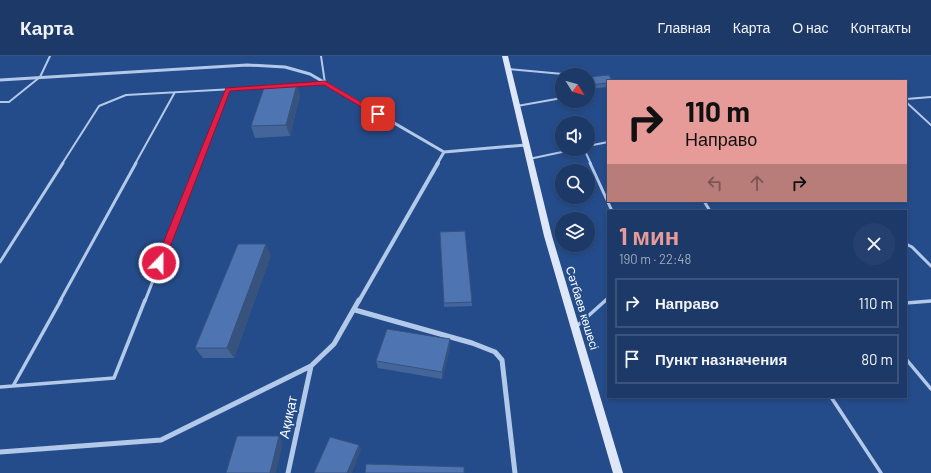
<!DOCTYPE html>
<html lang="ru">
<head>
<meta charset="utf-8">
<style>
	body { margin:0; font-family:Barlow,sans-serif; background:#25406e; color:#f1f3f6; height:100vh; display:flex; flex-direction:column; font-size:15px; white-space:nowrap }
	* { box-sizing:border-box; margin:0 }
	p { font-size:13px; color:#a0acc0 }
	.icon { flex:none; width:22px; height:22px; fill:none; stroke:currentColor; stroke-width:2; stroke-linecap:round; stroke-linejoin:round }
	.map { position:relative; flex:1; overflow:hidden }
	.sheet { position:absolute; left:607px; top:154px; width:300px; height:188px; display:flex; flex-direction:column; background:#1c3968; border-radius:0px; box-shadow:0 2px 6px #0003,0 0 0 1px #3a537c }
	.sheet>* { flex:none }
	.guide { position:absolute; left:607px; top:24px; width:300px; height:122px; border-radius:0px; box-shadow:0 2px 6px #0003,0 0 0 1px #3a537c; background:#e69b98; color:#111; overflow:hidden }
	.needle { width:26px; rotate:127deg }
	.tools { position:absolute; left:555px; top:12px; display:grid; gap:8px }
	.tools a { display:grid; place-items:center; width:40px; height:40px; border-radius:50%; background:#1c3968; box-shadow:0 2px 6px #0003,0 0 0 1px #3a537c; font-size:20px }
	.pin { position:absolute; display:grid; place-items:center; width:34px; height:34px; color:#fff; margin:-17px; border-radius:8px; box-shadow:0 2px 6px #0006 }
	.me { position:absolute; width:44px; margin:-22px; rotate:22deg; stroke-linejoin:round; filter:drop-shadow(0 0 3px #0008) }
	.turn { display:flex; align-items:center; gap:14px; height:84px; padding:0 12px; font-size:18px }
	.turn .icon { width:52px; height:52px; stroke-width:2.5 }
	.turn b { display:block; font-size:28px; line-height:34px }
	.lanes { display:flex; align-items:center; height:38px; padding:0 12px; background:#0003; justify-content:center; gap:20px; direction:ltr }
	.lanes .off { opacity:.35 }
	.round { display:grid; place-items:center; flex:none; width:42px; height:42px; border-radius:21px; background:#25406e }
	.overview { display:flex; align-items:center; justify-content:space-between; height:68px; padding:0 12px }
	h1 { font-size:24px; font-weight:700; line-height:30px; color:#e69b98 }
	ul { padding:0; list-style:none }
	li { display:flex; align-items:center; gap:12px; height:50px; margin:0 8px 6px; padding:0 4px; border:2px solid #3a537c; border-radius:0px }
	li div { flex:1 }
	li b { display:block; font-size:15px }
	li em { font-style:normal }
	header { display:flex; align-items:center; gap:24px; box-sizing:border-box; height:56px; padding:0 20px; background:#1c3968; border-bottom:1px solid #3a537c }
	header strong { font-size:19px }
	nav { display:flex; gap:22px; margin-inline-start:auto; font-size:14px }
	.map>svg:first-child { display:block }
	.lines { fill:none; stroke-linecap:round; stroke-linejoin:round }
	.lane-far2 { stroke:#b3c9ea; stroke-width:2 }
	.lane-far1 { stroke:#b3c9ea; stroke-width:3 }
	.lane { stroke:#b3c9ea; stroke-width:3.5 }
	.street-far2 { stroke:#b3c9ea; stroke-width:3 }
	.street-far1 { stroke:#b3c9ea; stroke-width:4 }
	.street { stroke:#b3c9ea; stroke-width:5 }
	.secondary { fill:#dde7f8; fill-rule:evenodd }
	.wall { fill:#436599 }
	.shaded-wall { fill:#37527d }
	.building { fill:#4e75b2; stroke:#37527d }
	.route { fill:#e11d48; stroke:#92132f }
	.labels { text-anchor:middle; stroke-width:4; stroke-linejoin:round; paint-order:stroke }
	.street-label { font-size:12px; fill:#fff; stroke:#254c8a }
	.near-street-label { font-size:14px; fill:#fff; stroke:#254c8a }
</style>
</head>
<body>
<header>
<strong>Карта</strong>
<nav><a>Главная</a><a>Карта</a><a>О нас</a><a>Контакты</a></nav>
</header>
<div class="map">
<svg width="931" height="417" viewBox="0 0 931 417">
	<rect width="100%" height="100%" fill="#254c8a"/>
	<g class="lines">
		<path class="lane-far2" d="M 508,13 L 574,19
			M 295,29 L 325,27 L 321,0
			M 906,43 L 931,41
			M 0,46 L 9,46 L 40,21 L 50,0
			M 906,46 L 931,69
			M 517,50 L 562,42
			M 588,90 L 608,86
			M 584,93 L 591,108
			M 529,103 L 576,93
			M 62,108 L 99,50 L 126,39 L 268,31
			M 135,108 L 175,36
			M 199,108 L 228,34"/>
		<path class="lane-far1" d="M 590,107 L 612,155
			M 704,145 L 710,155
			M 906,188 L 912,191 L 931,210
			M 0,206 L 63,107
			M 60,245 L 136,107
			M 145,245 L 199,107
			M 605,245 L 608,242"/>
		<path class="lane" d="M 906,247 L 931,245
			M 577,270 L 606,244
			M 906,303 L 931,333
			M 13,330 L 61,244
			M 0,331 L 114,322 L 145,244
			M 831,341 L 881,417"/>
		<path class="street-far2" d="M 0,24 L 247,9 L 285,11 L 310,18 L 444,96 L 526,89
			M 437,108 L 444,96"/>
		<path class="street-far1" d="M 359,245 L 438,107"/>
		<path class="street" d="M 355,254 L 472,287 L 495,296 L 502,304 L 515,417
			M 0,396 L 161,384 L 311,310 L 334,288 L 359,244
			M 288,417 L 311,310"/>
		<path class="secondary" d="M 502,0 L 508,0 L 552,180 L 623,417 L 613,417 L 544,180 Z"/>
	</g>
	<path class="wall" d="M 588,21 L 608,25 L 608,31 L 589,33 L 588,31 Z
		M 297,28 L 300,39 L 290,80 L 255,82 L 251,70 Z
		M 440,176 L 472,246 L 472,250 L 444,251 Z
		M 271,199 L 234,302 L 203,302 L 195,292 Z
		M 450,283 L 450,290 L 442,323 L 378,312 L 376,305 Z"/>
	<path class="shaded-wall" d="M 297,28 L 300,39 L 290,80 L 286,69 Z
		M 266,188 L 271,199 L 234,302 L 227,292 Z
		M 450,283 L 450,290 L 442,323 L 442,316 Z
		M 279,380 L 283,386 L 276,417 L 270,417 Z
		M 359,389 L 361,394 L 352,417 L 347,417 Z"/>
	<path class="building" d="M 609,19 L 612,25 L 608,25 L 608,27 L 590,29 L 588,26 L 588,21 Z
		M 297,28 L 286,69 L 251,70 L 265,29 Z
		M 465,175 L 472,246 L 444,247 L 440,176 Z
		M 238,188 L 266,188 L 227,292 L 195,292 Z
		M 387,273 L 450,283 L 442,316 L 376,305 Z
		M 237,380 L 279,380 L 270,417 L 226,417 Z
		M 330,381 L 359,389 L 347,417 L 314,417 Z
		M 366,408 L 464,411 L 464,417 L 365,417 Z"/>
	<path class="route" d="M 325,25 L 381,58 L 375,59 L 324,29 L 230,35 L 164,207 L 163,209 L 156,209 L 155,207 L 226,32 Z"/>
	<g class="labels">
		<g class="street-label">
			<text transform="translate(582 252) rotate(73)" y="4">Сәтбаев көшесі</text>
		</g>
		<g class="near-street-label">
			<text transform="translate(288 361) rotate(-78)" y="5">Ақиқат</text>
		</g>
	</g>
</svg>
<div class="tools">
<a><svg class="needle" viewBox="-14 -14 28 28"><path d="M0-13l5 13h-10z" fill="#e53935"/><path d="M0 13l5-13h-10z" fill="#a0acc0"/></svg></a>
<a><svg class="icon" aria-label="sound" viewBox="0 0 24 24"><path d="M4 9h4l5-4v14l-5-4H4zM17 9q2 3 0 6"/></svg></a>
<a><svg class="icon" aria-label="search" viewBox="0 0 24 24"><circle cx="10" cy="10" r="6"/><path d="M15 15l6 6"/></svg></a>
<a><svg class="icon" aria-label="layers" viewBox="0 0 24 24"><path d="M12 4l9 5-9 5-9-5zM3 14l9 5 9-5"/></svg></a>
</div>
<div class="pin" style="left:378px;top:58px;background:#d93025"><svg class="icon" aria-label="arrive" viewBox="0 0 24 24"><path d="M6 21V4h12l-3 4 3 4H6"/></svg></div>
<svg class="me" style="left:159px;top:207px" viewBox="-20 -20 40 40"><circle r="17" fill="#e11d48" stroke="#fff" stroke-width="3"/><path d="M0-11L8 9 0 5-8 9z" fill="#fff"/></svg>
<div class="guide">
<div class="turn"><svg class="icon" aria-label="right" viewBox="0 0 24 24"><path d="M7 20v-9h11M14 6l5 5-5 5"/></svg><div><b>110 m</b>Направо</div></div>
<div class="lanes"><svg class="icon off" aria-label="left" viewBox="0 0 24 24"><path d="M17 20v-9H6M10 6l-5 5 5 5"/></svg><svg class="icon off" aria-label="ahead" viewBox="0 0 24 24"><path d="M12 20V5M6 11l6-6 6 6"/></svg><svg class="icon" aria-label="right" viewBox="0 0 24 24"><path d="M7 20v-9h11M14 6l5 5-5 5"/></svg></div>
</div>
<section class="sheet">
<div class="overview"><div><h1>1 мин</h1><p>190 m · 22:48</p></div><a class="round"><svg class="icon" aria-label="close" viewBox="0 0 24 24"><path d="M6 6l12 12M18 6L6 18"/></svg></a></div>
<ul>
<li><svg class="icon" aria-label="right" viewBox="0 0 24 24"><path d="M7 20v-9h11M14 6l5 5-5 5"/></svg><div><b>Направо</b></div><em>110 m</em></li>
<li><svg class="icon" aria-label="arrive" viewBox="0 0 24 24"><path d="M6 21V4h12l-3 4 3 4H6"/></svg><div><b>Пункт назначения</b></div><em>80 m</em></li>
</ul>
</section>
</div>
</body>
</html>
